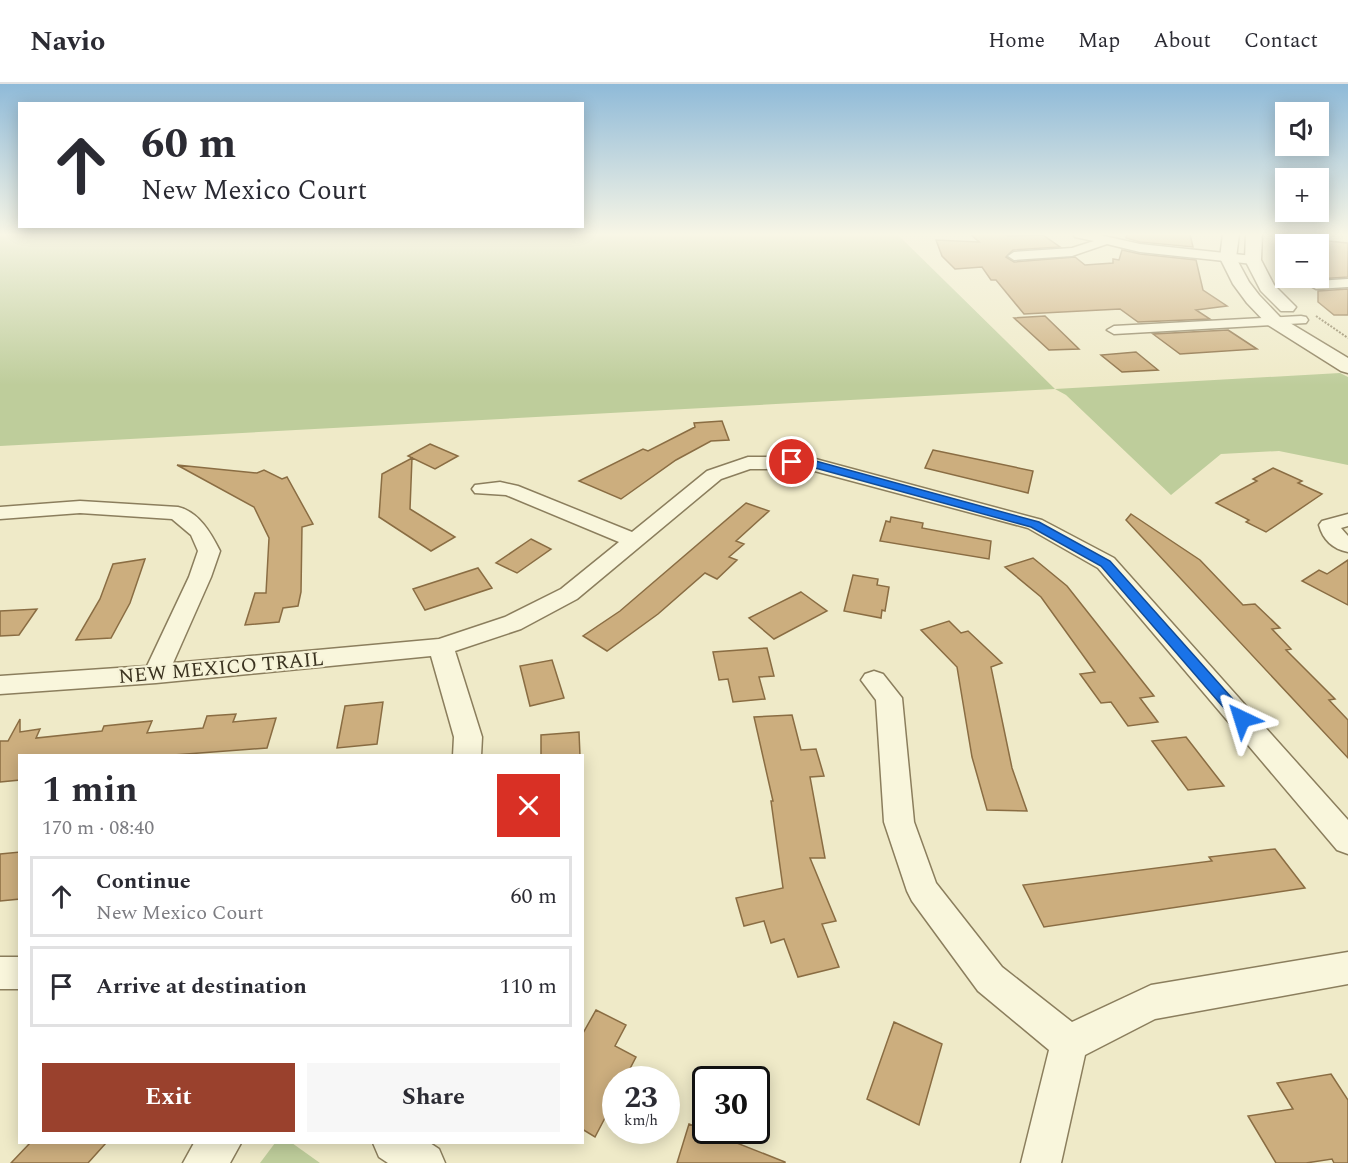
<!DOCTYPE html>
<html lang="en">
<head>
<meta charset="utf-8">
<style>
	body { margin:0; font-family:Spectral,serif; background:#f7f7f7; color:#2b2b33; height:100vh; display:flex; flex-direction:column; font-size:22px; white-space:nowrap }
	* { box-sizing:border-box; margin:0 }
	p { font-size:20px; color:#7c7c81 }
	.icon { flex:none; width:33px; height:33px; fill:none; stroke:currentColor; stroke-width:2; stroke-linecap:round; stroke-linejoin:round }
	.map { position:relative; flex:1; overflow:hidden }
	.details { position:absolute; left:18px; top:670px; width:566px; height:390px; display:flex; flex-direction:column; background:#fff; border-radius:0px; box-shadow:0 3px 15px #0003 }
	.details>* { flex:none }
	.banner { position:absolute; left:18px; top:18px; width:566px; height:126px; border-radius:0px; box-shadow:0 3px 15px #0003; background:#fff; color:#2b2b33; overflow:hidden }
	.controls { position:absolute; left:1275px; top:18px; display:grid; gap:12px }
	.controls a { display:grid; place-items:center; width:54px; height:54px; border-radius:0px; background:#fff; box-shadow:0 3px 15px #0003; font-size:30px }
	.speed { position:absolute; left:602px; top:982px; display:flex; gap:12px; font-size:30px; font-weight:700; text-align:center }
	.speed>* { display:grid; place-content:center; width:78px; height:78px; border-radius:50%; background:#fff; box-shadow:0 3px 15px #0003; line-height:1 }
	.speed small { font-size:15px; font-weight:400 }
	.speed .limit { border:3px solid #111; border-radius:9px; background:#fff; color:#111 }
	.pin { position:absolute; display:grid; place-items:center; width:51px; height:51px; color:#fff; margin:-26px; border:3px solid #fff; border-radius:50%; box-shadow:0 2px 6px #0007 }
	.me { position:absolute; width:66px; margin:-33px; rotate:319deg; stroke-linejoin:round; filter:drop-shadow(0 0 4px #0008) }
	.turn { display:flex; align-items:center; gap:21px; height:126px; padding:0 24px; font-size:27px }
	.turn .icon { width:78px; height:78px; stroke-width:2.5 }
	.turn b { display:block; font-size:42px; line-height:51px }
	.round { display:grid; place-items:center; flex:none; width:63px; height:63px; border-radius:0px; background:#f7f7f7 }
	.headline { display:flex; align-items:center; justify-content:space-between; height:102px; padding:0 24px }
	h1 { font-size:36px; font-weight:700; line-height:45px }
	.cta { display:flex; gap:12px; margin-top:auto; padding:12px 24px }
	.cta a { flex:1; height:69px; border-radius:0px; background:#9a412d; color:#fff; font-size:24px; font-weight:700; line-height:69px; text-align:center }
	.cta a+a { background:#f7f7f7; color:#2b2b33 }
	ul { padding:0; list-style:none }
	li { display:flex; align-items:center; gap:18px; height:81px; margin:0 12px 9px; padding:0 12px; border:3px solid #e1e1e2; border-radius:0px }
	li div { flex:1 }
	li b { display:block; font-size:22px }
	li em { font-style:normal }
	header { display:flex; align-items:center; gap:36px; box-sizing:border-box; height:84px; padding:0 30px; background:#fff; border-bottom:2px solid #e1e1e2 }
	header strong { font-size:28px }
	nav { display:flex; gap:33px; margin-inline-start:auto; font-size:21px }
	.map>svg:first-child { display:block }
	.green { fill:#becd9b }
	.building { fill:#ccae7e; stroke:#8a6d43; stroke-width:1.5 }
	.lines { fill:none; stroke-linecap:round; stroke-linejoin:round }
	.minor-casing { stroke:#8b7e5d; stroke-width:3 }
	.tertiary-casing { stroke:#8b7e5d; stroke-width:3 }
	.path { stroke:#8b7e5d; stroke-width:2; stroke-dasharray:2 1.5; stroke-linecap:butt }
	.minor { fill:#f9f6dc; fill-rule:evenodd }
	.tertiary { fill:#f9f6dc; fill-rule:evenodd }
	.route { fill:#1a73e8; stroke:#114b97; stroke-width:1.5 }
	.labels { text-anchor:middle; stroke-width:4.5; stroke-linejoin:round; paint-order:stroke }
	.street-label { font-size:20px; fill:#3b3320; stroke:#f6f3d8 }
</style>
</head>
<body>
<header>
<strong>Navio</strong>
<nav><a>Home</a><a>Map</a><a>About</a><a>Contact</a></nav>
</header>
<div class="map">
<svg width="1348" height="1079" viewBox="0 0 1348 1079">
	<rect width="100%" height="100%" fill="#efeac8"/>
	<path class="green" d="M 0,150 L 897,150 L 1055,305 L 1340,289 L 1348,293 L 1348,381 L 1279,367 L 1221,370 L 1171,411 L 1066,311 L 1055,305 L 0,362 Z
		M 275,1059 L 292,1059 L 320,1079 L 260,1079 Z"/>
	<path class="building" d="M 970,150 L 1005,150 L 1008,152 L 1043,151 L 1060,163 L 1013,166 L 1006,173 L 1014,178 L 1075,173 L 1085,181 L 1113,179 L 1113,175 L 1119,176 L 1122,166 L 1140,170 L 1196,176 L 1203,206 L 1227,222 L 1196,226 L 1210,235 L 1138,238 L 1120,225 L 1024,230 L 996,196 L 991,196 L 982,183 L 955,185 L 942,172 L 936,156 L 979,158 Z
		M 1127,150 L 1190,150 L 1193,163 L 1140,158 L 1126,154 Z
		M 1318,156 L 1348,159 L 1348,193 L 1318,195 Z
		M 1348,205 L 1348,231 L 1334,231 L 1318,218 L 1318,207 Z
		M 1045,232 L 1079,265 L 1049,266 L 1014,234 Z
		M 1228,246 L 1257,265 L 1180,270 L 1153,250 Z
		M 1136,268 L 1158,286 L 1122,288 L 1101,271 Z
		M 722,337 L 729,356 L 711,357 L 676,376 L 621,415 L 579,397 L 643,365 L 648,367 L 695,343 L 694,339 Z
		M 430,360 L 458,372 L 435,385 L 408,372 Z
		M 933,366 L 1033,387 L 1028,409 L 925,384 Z
		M 412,374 L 410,425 L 455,453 L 431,467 L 379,433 L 382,390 Z
		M 177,381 L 257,389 L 264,386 L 282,395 L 287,393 L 313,440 L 302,443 L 301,508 L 298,522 L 283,524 L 279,538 L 245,541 L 255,509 L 266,509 L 269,454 L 254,423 Z
		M 1273,384 L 1302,397 L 1298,399 L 1322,410 L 1266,448 L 1246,438 L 1249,436 L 1216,419 L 1257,397 L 1253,395 Z
		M 746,419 L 769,427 L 736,457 L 744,460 L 729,473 L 737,476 L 717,495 L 705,489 L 658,530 L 607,567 L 583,552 L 620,527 Z
		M 1131,430 L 1200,476 L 1243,521 L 1255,520 L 1280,544 L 1272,545 L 1291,565 L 1286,566 L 1335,615 L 1329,616 L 1348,636 L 1348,674 L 1126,436 Z
		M 891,433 L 923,439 L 922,444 L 991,457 L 989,475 L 880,457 L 886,437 L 890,438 Z
		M 531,455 L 551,465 L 517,489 L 496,479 Z
		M 1033,474 L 1067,502 L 1154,612 L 1140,614 L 1158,638 L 1128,642 L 1111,618 L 1101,619 L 1080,590 L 1095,588 L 1041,513 L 1005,483 Z
		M 145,475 L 130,519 L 111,554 L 76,556 L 100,515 L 113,480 Z
		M 1348,476 L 1348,521 L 1302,497 L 1319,486 L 1327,490 Z
		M 478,484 L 492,504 L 425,526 L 413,505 Z
		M 853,491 L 878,495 L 877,501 L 889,503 L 885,527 L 882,526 L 881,534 L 844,527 Z
		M 801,508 L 827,527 L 774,555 L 749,534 Z
		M 37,525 L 19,551 L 0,552 L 0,527 Z
		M 949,537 L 961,549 L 968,547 L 1002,579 L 991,583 L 1012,684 L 1027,727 L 987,726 L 972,673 L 957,583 L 921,546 Z
		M 767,564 L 774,592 L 759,593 L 765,615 L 733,618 L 728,595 L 719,596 L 713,568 Z
		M 552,576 L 564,614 L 530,622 L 520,582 Z
		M 383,618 L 377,660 L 337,664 L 345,622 Z
		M 236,630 L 233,638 L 276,634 L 267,664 L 160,672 L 20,672 L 20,696 L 0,698 L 0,657 L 8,657 L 20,635 L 20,648 L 40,645 L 36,654 L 102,647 L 104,642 L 152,637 L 147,649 L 203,644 L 207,632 Z
		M 792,631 L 801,666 L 816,665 L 824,692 L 810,693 L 825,774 L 810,774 L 836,837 L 822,840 L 839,883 L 798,893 L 784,855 L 771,859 L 764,837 L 744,842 L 736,814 L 783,804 L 771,717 L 773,717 L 754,633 Z
		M 579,648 L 580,672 L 541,672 L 541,651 Z
		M 1186,653 L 1224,702 L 1188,706 L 1152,657 Z
		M 1275,765 L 1305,804 L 1044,843 L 1023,801 L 1212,777 L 1209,773 Z
		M 20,768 L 20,815 L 0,817 L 0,770 Z
		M 596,926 L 626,941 L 615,962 L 636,973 L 624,996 L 615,996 L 615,1037 L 606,1032 L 595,1053 L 582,1045 L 582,951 Z
		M 894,938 L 942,960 L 919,1041 L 867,1015 Z
		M 1331,990 L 1348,1016 L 1348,1079 L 1334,1079 L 1332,1075 L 1306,1079 L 1276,1079 L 1248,1032 L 1293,1025 L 1277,999 Z
		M 689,1040 L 785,1078 L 785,1079 L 677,1079 Z
		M 30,1059 L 106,1059 L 88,1079 L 11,1079 Z"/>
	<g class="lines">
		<defs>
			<path id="minor" d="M 1073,150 L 1095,150 L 1140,160 L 1253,172 L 1259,176 L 1253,180 L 1140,168 L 1107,160 L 1072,172 L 1014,176 L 1008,172 L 1014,168 L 1072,164 L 1094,157 L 1075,153 Z
				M 1348,195 L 1348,203 L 1316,205 L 1309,201 L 1316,197 Z
				M 1301,232 L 1306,233 L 1308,236 L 1306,239 L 1114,250 L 1107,246 L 1114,242 Z
				M 748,373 L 808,373 L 1042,436 L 1114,474 L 1348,736 L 1348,770 L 1337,766 L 1098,484 L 1028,444 L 807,385 L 750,385 L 721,395 L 577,515 L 521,545 L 455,567 L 482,653 L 481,672 L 453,672 L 454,653 L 431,572 L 156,599 L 0,610 L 0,592 L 147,582 L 189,493 L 198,467 L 191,451 L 172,435 L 80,429 L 0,435 L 0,423 L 80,417 L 178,423 C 199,428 211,449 220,467 L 211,493 L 173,579 L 439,555 L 505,533 L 561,505 L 619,458 L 506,411 L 475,409 L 472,405 L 475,401 L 500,398 L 518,402 L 632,448 L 707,387 Z
				M 1348,430 L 1348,442 L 1341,444 L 1348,452 L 1348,468 C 1333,465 1323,456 1319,441 L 1322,437 Z
				M 874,587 L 883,590 L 902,614 L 914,738 L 936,799 L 1002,883 L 1072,938 L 1151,901 L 1348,868 L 1348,900 L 1155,935 L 1085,971 L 1061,1079 L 1021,1079 L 1049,966 L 978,907 L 912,817 L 907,807 L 884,738 L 876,616 L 861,596 L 865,590 Z
				M 0,873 L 20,873 L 20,905 L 0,905 Z
				M 194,1059 L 241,1059 L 230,1079 L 183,1079 Z
				M 373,1059 L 430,1059 L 439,1065 L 445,1079 L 388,1079 L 379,1073 Z"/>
			<path id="tertiary" d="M 1223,150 L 1239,150 L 1236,174 L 1249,198 L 1259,211 L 1280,233 L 1348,274 L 1348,289 L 1341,287 L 1268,241 L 1247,219 L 1233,200 L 1220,174 Z
				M 1246,150 L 1262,150 L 1261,176 L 1274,201 L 1296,223 L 1293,227 L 1281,227 L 1261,207 L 1245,176 Z"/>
		</defs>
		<use href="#minor" class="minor-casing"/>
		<use href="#tertiary" class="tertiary-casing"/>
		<path class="path" d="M 1316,232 L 1348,254"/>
		<use href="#minor" class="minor"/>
		<use href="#tertiary" class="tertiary"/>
	</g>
	<linearGradient id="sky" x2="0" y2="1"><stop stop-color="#8fbad8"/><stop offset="0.5" stop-color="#f8f6e6"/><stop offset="1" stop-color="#f8f6e6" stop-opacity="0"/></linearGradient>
	<rect width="1348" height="301" fill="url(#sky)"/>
	<path class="route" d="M 792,375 L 812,376 L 1039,438 L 1110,477 L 1247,631 L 1250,635 L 1247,639 L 1237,639 L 1101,482 L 1031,443 L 808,382 L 788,380 L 787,378 Z"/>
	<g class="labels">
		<g class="street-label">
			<text transform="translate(221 583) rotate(-5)" y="7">NEW MEXICO TRAIL</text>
		</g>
	</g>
</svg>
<div class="controls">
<a><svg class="icon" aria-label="sound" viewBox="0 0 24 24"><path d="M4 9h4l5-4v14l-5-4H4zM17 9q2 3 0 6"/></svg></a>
<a>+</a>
<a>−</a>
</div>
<div class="speed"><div>23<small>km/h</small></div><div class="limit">30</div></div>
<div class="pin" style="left:792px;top:378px;background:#d93025"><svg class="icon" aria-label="arrive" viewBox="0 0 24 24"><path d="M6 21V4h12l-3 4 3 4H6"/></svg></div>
<svg class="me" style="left:1242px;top:635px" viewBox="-20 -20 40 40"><path d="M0-17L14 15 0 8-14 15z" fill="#1a73e8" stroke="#fff" stroke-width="4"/></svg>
<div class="banner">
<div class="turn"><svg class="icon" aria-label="ahead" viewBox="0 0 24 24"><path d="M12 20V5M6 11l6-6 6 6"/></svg><div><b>60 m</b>New Mexico Court</div></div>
</div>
<section class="details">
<div class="headline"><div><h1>1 min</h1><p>170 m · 08:40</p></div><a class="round" style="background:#d93025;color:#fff"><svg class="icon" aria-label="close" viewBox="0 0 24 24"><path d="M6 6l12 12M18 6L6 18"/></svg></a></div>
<ul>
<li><svg class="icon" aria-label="ahead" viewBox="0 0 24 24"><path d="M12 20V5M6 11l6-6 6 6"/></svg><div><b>Continue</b><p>New Mexico Court</p></div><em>60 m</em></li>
<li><svg class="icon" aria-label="arrive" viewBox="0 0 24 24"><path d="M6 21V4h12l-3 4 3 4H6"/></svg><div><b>Arrive at destination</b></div><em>110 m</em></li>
</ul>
<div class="cta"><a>Exit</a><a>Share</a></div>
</section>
</div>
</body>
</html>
